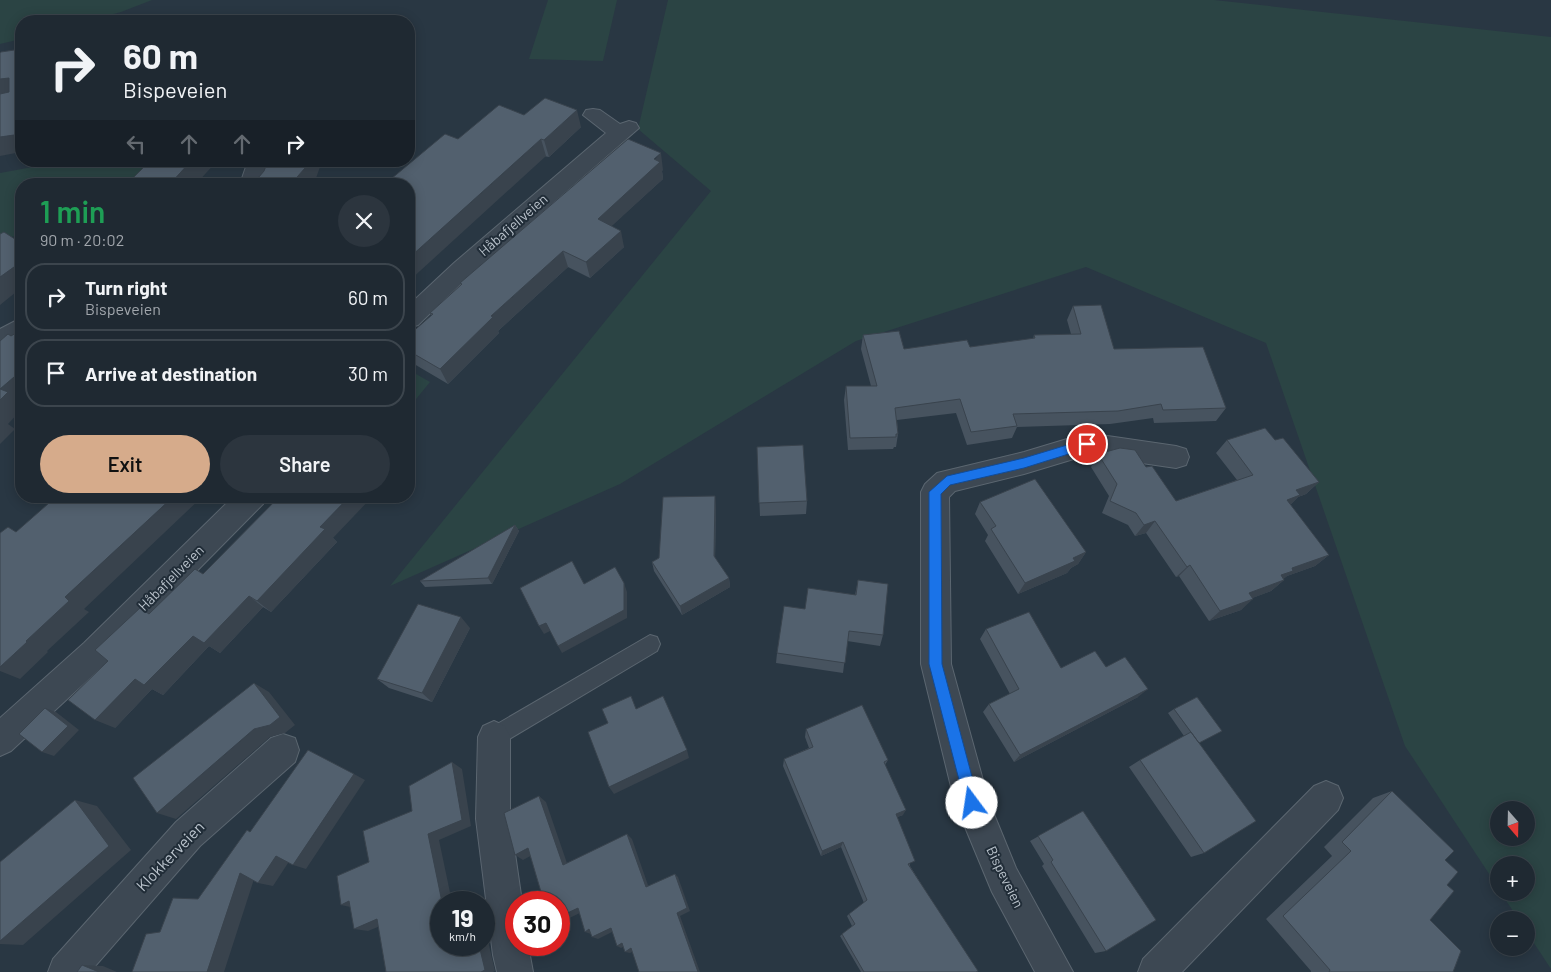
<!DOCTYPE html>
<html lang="en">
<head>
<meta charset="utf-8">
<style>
	body { margin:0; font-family:Barlow,sans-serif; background:#2c353e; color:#f1f3f6; height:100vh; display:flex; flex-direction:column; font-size:19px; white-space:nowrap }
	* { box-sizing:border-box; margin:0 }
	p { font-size:16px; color:#a1a6ac }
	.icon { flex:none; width:28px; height:28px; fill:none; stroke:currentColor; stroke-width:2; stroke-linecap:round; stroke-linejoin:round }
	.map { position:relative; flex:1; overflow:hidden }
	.panel { position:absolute; left:15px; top:178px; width:400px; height:325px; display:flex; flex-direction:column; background:#1f2932; border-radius:20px; box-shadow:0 2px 12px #0003,0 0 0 1px #3c454d }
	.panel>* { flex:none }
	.guide { position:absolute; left:15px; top:15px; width:400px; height:152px; border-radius:20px; box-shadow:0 2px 12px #0003,0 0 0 1px #3c454d; background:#1f2932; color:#f1f3f6; overflow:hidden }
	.needle { width:32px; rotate:160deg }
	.controls { position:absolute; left:1490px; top:801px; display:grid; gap:10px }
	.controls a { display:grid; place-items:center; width:45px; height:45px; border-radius:50%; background:#1f2932; box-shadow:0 2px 12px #0003,0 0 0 1px #3c454d; font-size:25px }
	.speed { position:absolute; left:430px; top:891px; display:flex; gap:10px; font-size:25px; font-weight:700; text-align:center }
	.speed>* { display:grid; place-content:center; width:65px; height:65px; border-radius:50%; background:#1f2932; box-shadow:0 2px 12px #0003,0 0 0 1px #3c454d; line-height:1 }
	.speed small { font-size:12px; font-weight:400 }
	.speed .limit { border:8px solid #d22; background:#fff; color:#111 }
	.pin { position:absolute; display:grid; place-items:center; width:42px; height:42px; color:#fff; margin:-21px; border:2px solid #fff; border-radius:50%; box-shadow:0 1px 5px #0007 }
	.me { position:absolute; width:55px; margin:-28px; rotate:346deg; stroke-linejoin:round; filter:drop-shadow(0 0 4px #0008) }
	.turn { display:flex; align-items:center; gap:18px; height:105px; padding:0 25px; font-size:22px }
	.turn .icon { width:65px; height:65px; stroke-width:2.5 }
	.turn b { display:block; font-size:35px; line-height:42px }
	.lanes { display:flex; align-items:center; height:48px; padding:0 25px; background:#0003; justify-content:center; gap:25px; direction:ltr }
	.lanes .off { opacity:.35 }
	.round { display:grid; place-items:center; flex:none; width:52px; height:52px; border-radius:26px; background:#2c353e }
	.summary { display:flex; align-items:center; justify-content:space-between; height:85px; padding:0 25px }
	h1 { font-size:30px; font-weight:600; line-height:38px; color:#1e9e55 }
	.primary-button { display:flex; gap:10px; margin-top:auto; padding:10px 25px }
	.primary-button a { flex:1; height:58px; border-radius:30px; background:#d6ab8b; color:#111; font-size:20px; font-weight:600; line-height:58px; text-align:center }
	.primary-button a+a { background:#2c353e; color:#f1f3f6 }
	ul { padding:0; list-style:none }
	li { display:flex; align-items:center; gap:15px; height:68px; margin:0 10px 8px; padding:0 15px; border:2px solid #3c454d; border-radius:20px }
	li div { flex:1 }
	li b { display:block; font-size:19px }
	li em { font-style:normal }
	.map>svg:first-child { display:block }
	.green { fill:#2b4444; fill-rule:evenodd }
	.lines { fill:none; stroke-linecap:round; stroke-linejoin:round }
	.lane-casing { stroke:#5b6670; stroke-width:2 }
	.street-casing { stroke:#5b6670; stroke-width:2 }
	.lane { fill:#3d4853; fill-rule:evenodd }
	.street { fill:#3d4853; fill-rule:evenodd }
	.wall { fill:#47535f }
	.shaded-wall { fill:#39434d }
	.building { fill:#52606e; stroke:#39434d }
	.route { fill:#1a73e8; stroke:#114b97 }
	.labels { text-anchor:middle; stroke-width:4; stroke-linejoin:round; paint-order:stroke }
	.street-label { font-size:14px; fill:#bac3cc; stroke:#212d38 }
	.near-street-label { font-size:16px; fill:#bac3cc; stroke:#212d38 }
</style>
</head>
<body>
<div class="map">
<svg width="1551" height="972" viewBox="0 0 1551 972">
	<rect width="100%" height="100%" fill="#293743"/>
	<path class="green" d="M 0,0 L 152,0 L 121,12 L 87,21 L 21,21 L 21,39 L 0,44 Z
		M 548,0 L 617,0 L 603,61 L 529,59 Z
		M 668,0 L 1214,0 L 1551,37 L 1551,969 L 1526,931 L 1526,920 L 1519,920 L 1501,893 L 1526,892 L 1526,865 L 1499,865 L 1499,889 L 1405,746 L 1266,343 L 1086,267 L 856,341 L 620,484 L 390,586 L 711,191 L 638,129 ZM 1499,810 L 1526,810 L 1526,838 L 1499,838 Z
		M 65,161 L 147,161 L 132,184 L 21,184 L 21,234 L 0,241 L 0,173 Z
		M 409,370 L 430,382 L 412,404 L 409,404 Z"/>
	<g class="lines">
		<defs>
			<path id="lane" d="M 650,635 L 657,637 L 660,644 L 657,651 L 501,744 L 494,747 L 487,744 L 484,737 L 487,730 Z"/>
			<path id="street" d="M 593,109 L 600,110 L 620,124 L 629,121 L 636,123 L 639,128 L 470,275 L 418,325 L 409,328 L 409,305 L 454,263 L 606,133 L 583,115 L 586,110 Z
				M 248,161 L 270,161 L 262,184 L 240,184 Z
				M 21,318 L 21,340 L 9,349 L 0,352 L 0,329 Z
				M 1087,433 L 1176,446 L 1186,449 L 1189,457 L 1186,465 L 1176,468 L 1087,455 L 1024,474 L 955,491 L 949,497 L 951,664 L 989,802 L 1016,868 L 1073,972 L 1035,972 L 992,892 L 955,803 L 921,664 L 921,492 L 925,484 L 937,473 L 1024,452 Z
				M 234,496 L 267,496 L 263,504 L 106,663 L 11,751 L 0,756 L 0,718 L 84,643 Z
				M 494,721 L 505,726 L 510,737 L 510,819 L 522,902 L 516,902 L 516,945 L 528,945 L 533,972 L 497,972 L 493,955 L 476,819 L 478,737 L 483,726 Z
				M 283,734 L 295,738 L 299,750 L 295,762 L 200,846 L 90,972 L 48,972 L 53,959 L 176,822 L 271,738 Z
				M 1326,781 L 1338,786 L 1343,798 L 1338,810 L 1182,972 L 1138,972 L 1143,959 L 1314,786 Z"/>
		</defs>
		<use href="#lane" class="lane-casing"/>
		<use href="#street" class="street-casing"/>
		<use href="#lane" class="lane"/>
		<use href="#street" class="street"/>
	</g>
	<path class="wall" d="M 524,115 L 581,127 L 549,157 L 458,139 Z
		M 663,170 L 662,171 L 663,179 L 611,226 L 624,247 L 590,278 L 568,267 L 498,331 L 499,333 L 448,384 L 409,361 L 409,335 L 432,316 L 430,313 L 461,285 L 460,283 Z
		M 1073,306 L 1114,349 L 1226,408 L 1216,421 L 1154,423 L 1153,418 L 1110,424 L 1017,427 L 1012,438 L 967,445 L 956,413 L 897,420 L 898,434 L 896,447 L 894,447 L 893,449 L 848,450 L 844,400 L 846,386 L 871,386 L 861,349 L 863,335 L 904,349 L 970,347 L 1033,339 L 1034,335 L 1071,334 L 1067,320 Z
		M 1227,440 L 1275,440 L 1319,482 L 1306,494 L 1298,497 L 1290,505 L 1329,555 L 1315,566 L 1287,576 L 1283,579 L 1284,580 L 1271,591 L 1252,598 L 1241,610 L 1209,621 L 1179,576 L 1176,577 L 1146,533 L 1135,536 L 1128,525 L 1102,513 L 1109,496 L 1091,467 L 1098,454 L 1146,467 L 1176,501 L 1237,480 L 1216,453 Z
		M 757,447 L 807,501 L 806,514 L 760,516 Z
		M 980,502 L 1086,552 L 1078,564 L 1071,568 L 1067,573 L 1018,594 L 985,541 L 988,535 L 975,514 Z
		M 716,506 L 715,559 L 729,578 L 730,587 L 682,615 L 654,571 L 652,562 L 659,558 Z
		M 515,525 L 519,531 L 492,584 L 425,587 L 420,581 Z
		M 333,538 L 337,542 L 271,612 L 263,607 L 220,653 L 209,646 L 163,695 L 152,689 L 115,728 L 140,608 L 149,614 L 203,574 Z
		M 858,580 L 883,635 L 880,646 L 847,641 L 843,673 L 776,663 L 777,653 L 805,609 L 855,595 Z
		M 470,628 L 432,702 L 389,688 L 377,679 Z
		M 986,629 L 1061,668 L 1106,667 L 1138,697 L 1014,762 L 983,712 L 989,704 L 1010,694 L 980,639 Z
		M 1174,709 L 1199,743 L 1204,853 L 1191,857 L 1129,767 L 1140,760 L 1184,736 L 1168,713 Z
		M 806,729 L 888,760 L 885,765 L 903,815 L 897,817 L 910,865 L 910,866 L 976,972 L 861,972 L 840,936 L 852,926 L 847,916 L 849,914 L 864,903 L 841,847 L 821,856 L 783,766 L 784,759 L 809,748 L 805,737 Z
		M 1392,791 L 1445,860 L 1447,885 L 1430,920 L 1453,972 L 1311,972 L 1311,971 L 1266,919 L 1332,856 L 1324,847 L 1373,798 Z
		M 1083,811 L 1106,951 L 1095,953 L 1042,866 L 1044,864 L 1030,841 Z"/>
	<path class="shaded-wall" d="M 9,78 L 21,92 L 0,98 L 0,79 Z
		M 577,110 L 581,127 L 549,157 L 544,140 Z
		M 21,134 L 21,152 L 0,156 L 0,137 Z
		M 541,139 L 546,156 L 409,281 L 409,258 Z
		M 661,153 L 663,170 L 662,171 L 663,179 L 601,236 L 598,219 Z
		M 191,161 L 217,161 L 196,184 L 170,184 Z
		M 307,161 L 322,161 L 314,184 L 291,184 Z
		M 621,231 L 624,247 L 590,278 L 586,262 Z
		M 563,251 L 568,267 L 498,331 L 499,333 L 448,384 L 440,369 L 491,316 Z
		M 21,262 L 21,288 L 0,305 L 0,277 Z
		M 21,371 L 21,400 L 20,401 L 21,402 L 21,410 L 8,424 L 15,429 L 0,444 L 0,389 Z
		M 409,437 L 412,441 L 409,444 Z
		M 409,470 L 413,476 L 409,481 Z
		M 1319,482 L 1306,494 L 1298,497 L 1288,507 L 1274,512 L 1296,490 Z
		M 174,496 L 203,496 L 84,609 L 89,612 L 47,651 L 48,652 L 20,679 L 0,671 L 0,667 L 26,641 L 65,597 Z
		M 350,496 L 373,496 L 333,538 L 337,542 L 271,612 L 257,601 L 320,527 Z
		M 715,496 L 716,506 L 715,566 L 714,556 Z
		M 1155,521 L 1146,533 L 1135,536 L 1144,525 Z
		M 515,525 L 519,531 L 492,584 L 488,578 Z
		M 1086,552 L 1078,564 L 1071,568 L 1067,573 L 1018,594 L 1025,583 L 1073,558 Z
		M 1329,555 L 1315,566 L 1287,576 L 1280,582 L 1281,575 L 1292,568 Z
		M 1190,565 L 1179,576 L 1176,577 L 1187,567 Z
		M 729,578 L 730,587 L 682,615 L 680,606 Z
		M 1284,580 L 1271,591 L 1237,604 L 1249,593 Z
		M 624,583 L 627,592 L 627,618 L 562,653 L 558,646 Z
		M 249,596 L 263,607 L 220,653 L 209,646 L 163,695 L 152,689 L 115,728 L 95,720 L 135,679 L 193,636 Z
		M 1253,599 L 1241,610 L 1209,621 L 1220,611 Z
		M 461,617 L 470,628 L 432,702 L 422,693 Z
		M 546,623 L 550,631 L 544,634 L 539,626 Z
		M 254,683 L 269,692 L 295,725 L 285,733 L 270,737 L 176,819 L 157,813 L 254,729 Z
		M 1148,689 L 1138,697 L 1014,762 L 1020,755 Z
		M 45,708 L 56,712 L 79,730 L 54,756 L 42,752 Z
		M 687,750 L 689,758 L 614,794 L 609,787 Z
		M 452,762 L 462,769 L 471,826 L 439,840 L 452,902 L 442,902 L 428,834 Z
		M 354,774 L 365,780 L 306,869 L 293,865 Z
		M 539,796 L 546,802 L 569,869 L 563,865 Z
		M 75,800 L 97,806 L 131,850 L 23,945 L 0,944 L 0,941 Z
		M 906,810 L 903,815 L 892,819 L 896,814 Z
		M 627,834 L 632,839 L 650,891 L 646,887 Z
		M 843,842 L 841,847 L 821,856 L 822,851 Z
		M 528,848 L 536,853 L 523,860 L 515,855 Z
		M 276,856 L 290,860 L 273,886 L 258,883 Z
		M 240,873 L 255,876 L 224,972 L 207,972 Z
		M 675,874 L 678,877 L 690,911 L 680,916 L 700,972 L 698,972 L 677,913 Z
		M 349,901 L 355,908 L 341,905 Z
		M 578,908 L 584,911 L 559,923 L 559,917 Z
		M 377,919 L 390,922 L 368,931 L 354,929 Z
		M 484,924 L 495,971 L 493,972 L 481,972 L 479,945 L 484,945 Z
		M 611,928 L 616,930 L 598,939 L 592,937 Z
		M 589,929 L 591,934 L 585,932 Z
		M 622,943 L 627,945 L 621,948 L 617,946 Z
		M 631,948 L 636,950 L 630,953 L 625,952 Z
		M 82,965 L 103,966 L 117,972 L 99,972 Z"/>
	<path class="building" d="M 21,49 L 21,134 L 0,137 L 0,94 L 9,92 L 9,78 L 0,79 L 0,53 L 1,52 Z
		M 545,98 L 577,110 L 544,140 L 541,139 L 409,258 L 409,184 L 385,184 L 445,134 L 458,139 L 499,105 L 524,115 Z
		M 628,139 L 661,153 L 654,159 L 660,162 L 598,219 L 621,231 L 586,262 L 563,251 L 491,316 L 493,317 L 440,369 L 409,351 L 409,335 L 433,314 L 430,313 L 462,284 L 460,283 Z
		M 150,161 L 191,161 L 170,184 L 131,184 L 129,182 Z
		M 268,161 L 307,161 L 305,168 L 291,184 L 253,184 L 264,171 Z
		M 4,232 L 21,243 L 21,262 L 0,277 L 0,234 Z
		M 1101,305 L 1114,349 L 1203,347 L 1226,408 L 1163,410 L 1161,404 L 1118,411 L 1013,414 L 1017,426 L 971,432 L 960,399 L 895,408 L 898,434 L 896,434 L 896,437 L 850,438 L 846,386 L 877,386 L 863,335 L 899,331 L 904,349 L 967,340 L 970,347 L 1035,338 L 1034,335 L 1081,334 L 1073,306 Z
		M 21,330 L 21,371 L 0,389 L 8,392 L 0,400 L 0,341 L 8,334 L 11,336 Z
		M 1265,428 L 1275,440 L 1283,438 L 1319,482 L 1296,490 L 1300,495 L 1287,500 L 1329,555 L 1292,568 L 1293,571 L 1281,575 L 1284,580 L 1249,593 L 1253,599 L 1220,611 L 1190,565 L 1187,567 L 1155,521 L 1144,525 L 1136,513 L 1110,501 L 1117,484 L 1098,454 L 1120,448 L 1135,450 L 1146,467 L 1152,466 L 1176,501 L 1253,475 L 1227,440 Z
		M 803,445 L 807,501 L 759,503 L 757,447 Z
		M 1035,479 L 1086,552 L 1073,558 L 1075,561 L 1025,583 L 991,529 L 996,526 L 980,502 Z
		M 57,496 L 174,496 L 65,597 L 69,601 L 26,641 L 27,642 L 0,667 L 0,533 L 8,527 L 16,532 Z
		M 280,496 L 350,496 L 320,527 L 325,529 L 257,601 L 249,596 L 204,643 L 193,636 L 144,685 L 135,679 L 95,720 L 68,700 L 108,661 L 95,650 L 140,608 L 149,614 L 195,569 L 203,574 Z
		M 715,496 L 714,556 L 729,578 L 680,606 L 652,562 L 659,558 L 663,497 Z
		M 515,525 L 488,578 L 420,581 Z
		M 572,561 L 584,584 L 615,567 L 624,583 L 624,610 L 558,646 L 546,623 L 539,626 L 520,588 Z
		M 858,580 L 888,584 L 883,635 L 849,631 L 845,663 L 777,653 L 784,606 L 805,609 L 808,588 L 856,595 Z
		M 418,604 L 461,617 L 422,693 L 377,679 Z
		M 1029,612 L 1061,668 L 1095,651 L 1106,667 L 1125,657 L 1148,689 L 1020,755 L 989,704 L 1019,689 L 986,629 Z
		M 254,683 L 280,717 L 270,725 L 254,729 L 157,813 L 133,778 Z
		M 631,696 L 636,709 L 663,696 L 687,750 L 609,787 L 588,732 L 608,723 L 602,709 Z
		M 1197,697 L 1222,731 L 1199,743 L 1174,709 Z
		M 862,705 L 888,760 L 884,762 L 906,810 L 896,814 L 915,861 L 908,864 L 978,971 L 976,972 L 864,972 L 842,934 L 855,924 L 849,914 L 867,900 L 843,842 L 822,851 L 784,759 L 813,747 L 806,729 Z
		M 45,708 L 68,726 L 42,752 L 19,734 Z
		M 1191,732 L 1256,821 L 1204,853 L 1140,760 Z
		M 308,750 L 354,774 L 293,865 L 276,856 L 258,883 L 240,873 L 207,972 L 132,972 L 146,934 L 160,932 L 173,898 L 198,899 L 247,830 L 250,832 Z
		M 452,762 L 462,820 L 428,834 L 442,902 L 441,902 L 441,945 L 479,945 L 485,970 L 481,972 L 386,972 L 377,919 L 354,929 L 349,901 L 341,905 L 337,876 L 369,862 L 363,831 L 412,811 L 409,786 Z
		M 1392,791 L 1454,851 L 1445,860 L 1458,872 L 1447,885 L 1454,891 L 1430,920 L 1461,951 L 1453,972 L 1329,972 L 1330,970 L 1283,916 L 1351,851 L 1342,842 Z
		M 539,796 L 563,865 L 627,834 L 646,887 L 675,874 L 687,908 L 677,913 L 698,972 L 639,972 L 631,948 L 625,952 L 622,943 L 617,946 L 611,928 L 592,937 L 589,929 L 585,932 L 578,908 L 559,917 L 559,902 L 544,902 L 528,848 L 515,855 L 504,813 Z
		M 75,800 L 109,846 L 0,941 L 0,862 Z
		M 1083,811 L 1156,920 L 1106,951 L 1051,862 L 1053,860 L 1038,836 Z
		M 82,965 L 99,972 L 77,972 Z"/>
	<path class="route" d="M 1087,439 L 1092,444 L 1091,447 L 1024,468 L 950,485 L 941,494 L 942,664 L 979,803 L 977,808 L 972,810 L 967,808 L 965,803 L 929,664 L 929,492 L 947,476 L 1024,458 Z"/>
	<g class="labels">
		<g class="street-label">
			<text transform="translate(513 225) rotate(-41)" y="5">Håbafjellveien</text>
			<text transform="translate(171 578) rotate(-45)" y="5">Håbafjellveien</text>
			<text transform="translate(1005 877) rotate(64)" y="5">Bispeveien</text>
		</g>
		<g class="near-street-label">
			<text transform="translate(170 856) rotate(-46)" y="6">Klokkerveien</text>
		</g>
	</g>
</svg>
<div class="controls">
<a><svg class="needle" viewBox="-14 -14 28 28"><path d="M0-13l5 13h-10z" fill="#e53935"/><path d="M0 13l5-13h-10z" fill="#a1a6ac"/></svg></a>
<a>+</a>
<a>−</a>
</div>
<div class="speed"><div>19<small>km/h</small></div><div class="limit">30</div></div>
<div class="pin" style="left:1087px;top:444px;background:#d93025"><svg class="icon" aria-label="arrive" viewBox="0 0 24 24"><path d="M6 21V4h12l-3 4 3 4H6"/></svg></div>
<svg class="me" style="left:972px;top:803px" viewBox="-20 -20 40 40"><circle r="19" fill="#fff"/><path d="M0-13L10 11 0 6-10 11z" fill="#1a73e8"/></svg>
<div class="guide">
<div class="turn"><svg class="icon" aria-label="right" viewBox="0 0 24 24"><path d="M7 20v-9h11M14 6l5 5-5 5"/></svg><div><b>60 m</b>Bispeveien</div></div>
<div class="lanes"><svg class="icon off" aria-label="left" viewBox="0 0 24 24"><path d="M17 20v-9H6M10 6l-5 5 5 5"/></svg><svg class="icon off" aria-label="ahead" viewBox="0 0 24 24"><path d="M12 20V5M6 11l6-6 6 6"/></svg><svg class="icon off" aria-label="ahead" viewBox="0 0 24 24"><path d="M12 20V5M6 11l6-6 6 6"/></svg><svg class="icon" aria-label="right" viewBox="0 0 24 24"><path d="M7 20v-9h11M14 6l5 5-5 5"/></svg></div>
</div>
<section class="panel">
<div class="summary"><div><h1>1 min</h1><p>90 m · 20:02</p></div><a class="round"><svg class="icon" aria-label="close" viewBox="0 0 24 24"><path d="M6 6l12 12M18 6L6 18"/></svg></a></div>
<ul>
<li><svg class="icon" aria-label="right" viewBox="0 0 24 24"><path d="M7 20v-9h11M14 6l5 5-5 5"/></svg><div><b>Turn right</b><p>Bispeveien</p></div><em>60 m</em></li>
<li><svg class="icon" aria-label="arrive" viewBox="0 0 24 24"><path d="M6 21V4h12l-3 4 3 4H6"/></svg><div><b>Arrive at destination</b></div><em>30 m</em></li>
</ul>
<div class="primary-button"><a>Exit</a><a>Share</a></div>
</section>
</div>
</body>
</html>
